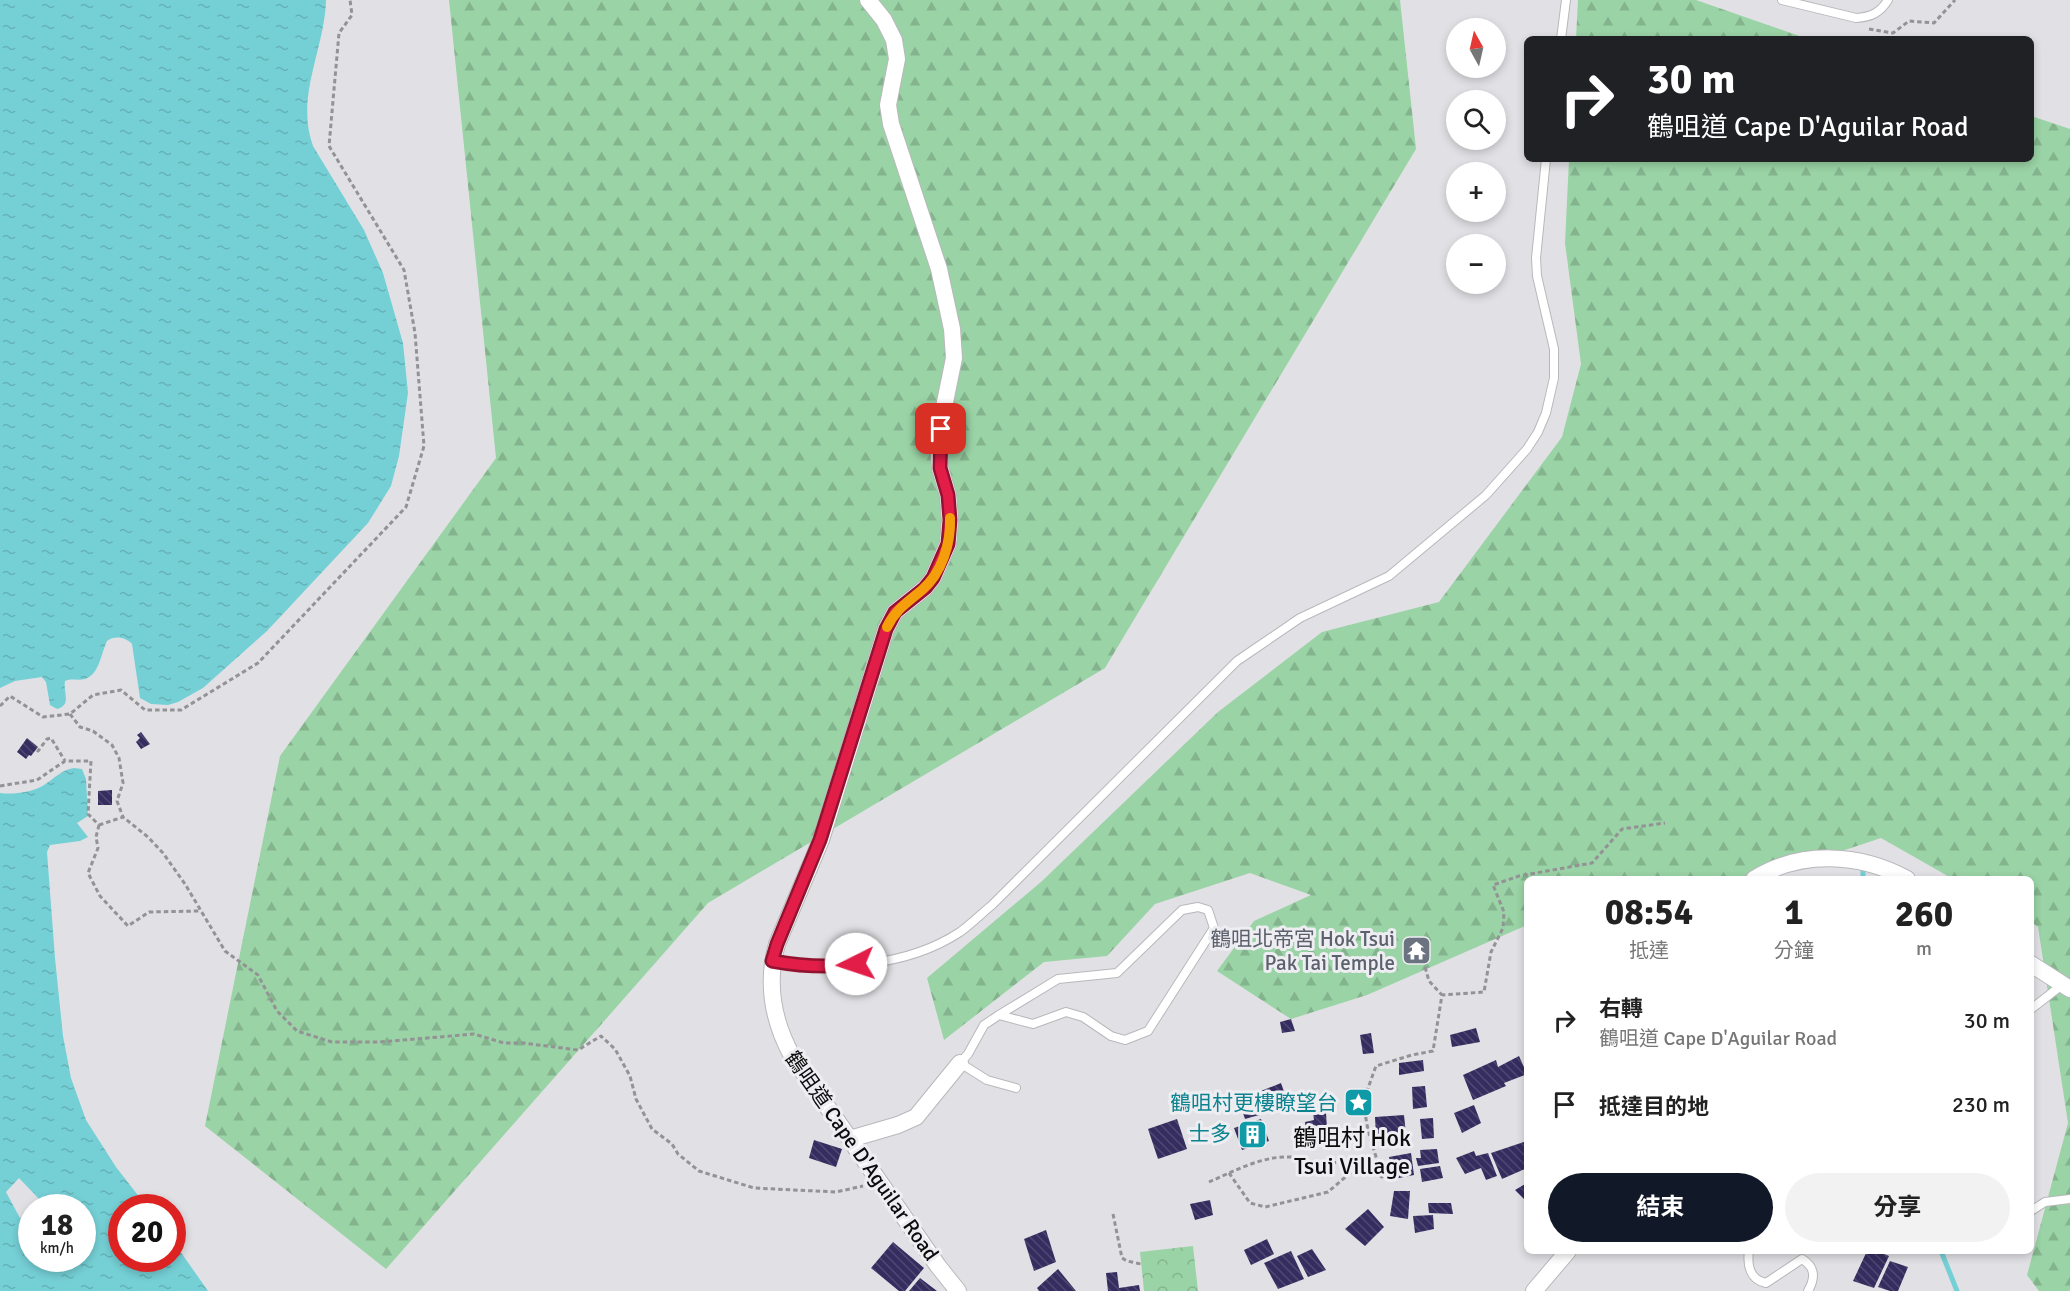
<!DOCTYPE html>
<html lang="zh-TW">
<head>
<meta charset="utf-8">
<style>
	body { margin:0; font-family:Signika,"Noto Sans TC",sans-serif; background:#f2f2f2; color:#222; height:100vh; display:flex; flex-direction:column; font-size:22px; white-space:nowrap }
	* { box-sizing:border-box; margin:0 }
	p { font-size:20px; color:#767676 }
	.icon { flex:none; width:33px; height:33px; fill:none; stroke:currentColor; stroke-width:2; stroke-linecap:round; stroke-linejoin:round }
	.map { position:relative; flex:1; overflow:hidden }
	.sheet { position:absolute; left:1524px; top:876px; width:510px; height:378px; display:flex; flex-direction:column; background:#fff; border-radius:9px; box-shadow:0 3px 9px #0003 }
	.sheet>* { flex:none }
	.banner { position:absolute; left:1524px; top:36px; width:510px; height:126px; border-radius:9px; box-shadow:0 3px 9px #0003; background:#202124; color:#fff; overflow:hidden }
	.needle { width:39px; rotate:352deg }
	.tools { position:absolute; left:1446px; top:18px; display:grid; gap:12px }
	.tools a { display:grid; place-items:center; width:60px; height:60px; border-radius:50%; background:#fff; box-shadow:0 3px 9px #0003; font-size:30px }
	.speed { position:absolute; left:18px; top:1194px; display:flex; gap:12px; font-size:30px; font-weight:700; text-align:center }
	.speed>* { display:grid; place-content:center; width:78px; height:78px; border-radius:50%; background:#fff; box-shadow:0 3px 9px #0003; line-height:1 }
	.speed small { font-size:15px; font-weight:400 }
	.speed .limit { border:9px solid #d22; background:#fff; color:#111 }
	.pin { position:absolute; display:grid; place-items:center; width:51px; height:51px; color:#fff; margin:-26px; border-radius:12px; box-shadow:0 3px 9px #0006 }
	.me { position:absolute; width:66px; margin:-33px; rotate:266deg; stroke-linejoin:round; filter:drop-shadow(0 0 4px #0008) }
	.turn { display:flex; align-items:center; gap:21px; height:126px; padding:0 24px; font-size:27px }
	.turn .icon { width:78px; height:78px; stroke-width:2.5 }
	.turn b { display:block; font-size:42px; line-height:51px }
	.eta { display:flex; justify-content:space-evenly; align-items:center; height:102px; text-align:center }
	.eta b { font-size:36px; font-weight:700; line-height:42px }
	.primary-button { display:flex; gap:12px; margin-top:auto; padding:12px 24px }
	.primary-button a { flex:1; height:69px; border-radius:36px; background:#111827; color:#fff; font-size:24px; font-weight:700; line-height:69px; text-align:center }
	.primary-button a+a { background:#f2f2f2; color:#222 }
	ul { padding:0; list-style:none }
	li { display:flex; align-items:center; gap:18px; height:84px; padding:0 24px }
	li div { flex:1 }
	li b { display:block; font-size:22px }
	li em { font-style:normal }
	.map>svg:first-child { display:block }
	.forest { fill:url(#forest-firs) }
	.park { fill:url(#park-crowns) }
	.water { fill:url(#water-ripples); fill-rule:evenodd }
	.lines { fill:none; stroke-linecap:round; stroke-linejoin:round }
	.stream { stroke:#75d0d6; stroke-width:5 }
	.building { fill:url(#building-back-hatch) }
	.service-casing { stroke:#b8b8bc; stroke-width:10 }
	.minor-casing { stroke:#b8b8bc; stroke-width:18 }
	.path { stroke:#939396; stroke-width:3; stroke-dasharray:4.5 3; stroke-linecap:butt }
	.service { stroke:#fff; stroke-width:8 }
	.minor { stroke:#fff; stroke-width:16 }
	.route-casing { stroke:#92132f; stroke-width:15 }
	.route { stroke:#e11d48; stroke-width:10 }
	.slow { stroke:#f59e0b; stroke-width:10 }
	.labels { text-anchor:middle; stroke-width:6; stroke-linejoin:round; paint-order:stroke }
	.worship-label { font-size:21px; fill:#5b616d; stroke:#eeeef2; text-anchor:end }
	.culture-label { font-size:21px; fill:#0d838f; stroke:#eeeef2; text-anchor:end }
	.street-label { font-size:21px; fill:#0c0c0d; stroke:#eeeef2 }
	.quarter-label { font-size:24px; fill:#0c0c0d; stroke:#eeeef2 }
</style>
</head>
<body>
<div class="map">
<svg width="2070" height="1291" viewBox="0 0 2070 1291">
	<defs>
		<pattern id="forest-firs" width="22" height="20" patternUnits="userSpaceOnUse" patternTransform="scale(1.5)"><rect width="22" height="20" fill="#9ad3a5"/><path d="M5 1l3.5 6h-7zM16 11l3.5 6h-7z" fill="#84b48d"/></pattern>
		<pattern id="park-crowns" width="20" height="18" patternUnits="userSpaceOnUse" patternTransform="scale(1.5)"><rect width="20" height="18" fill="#9ad3a5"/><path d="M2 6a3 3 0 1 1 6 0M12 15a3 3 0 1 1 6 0" fill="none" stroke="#84b48d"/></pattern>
		<pattern id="water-ripples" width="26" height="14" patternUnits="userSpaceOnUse" patternTransform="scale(1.5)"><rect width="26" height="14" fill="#75d0d6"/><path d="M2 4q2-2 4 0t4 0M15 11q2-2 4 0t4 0" fill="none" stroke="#64b1b6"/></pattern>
		<pattern id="building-back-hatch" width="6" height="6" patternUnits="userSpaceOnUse" patternTransform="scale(1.5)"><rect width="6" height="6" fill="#352c5f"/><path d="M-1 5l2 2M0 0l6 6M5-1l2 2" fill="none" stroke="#4f4870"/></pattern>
	</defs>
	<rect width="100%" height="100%" fill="#e1e1e5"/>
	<path class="forest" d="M 449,0 L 1400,0 L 1416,149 L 1105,668 L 708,903 L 386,1269 L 205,1126 L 280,756 L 496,458 Z
		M 1578,0 L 1696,0 L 1808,39 L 1576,39 Z
		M 2031,116 L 2070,129 L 2070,1291 L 2039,1291 L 2027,1275 L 2068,1123 L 2038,927 L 2031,922 L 2031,879 L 1953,879 L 1881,838 L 1758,879 L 1527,879 L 1527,925 L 1367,995 L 1291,1019 L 1217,971 L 1254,921 L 1311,895 L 1250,873 L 1155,904 L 1107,956 L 1044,962 L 944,1040 L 927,978 L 1041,882 L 1218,712 L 1322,632 L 1439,602 L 1562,437 L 1581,364 L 1565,243 L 1569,159 L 2031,159 Z"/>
	<path class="park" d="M 1193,1246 L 1198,1291 L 1144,1291 L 1140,1252 Z"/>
	<path class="water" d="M 0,0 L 326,0 C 325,49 295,96 313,146 L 364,230 L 383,273 L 403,343 L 408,393 L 399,456 L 391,486 L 368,523 L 267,631 L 203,688 L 178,702 L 168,705 L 151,704 L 140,698 L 132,644 C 126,637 114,635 107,641 C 101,654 99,675 85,679 C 78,681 72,678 65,681 C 63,693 72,705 57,709 L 50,705 L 46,682 L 42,677 L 15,681 L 0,688 Z
		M 74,768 L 82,769 L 86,779 L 88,816 L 77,823 L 88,837 L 80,841 L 50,845 L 47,852 L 55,958 L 63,1036 L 71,1078 L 86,1120 L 116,1167 L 147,1207 L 122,1208 L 122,1258 L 172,1258 L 173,1241 L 208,1291 L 0,1291 L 0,793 C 13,795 33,792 44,785 C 55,778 61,770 74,768 ZM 19,1178 L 40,1200 L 32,1207 L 82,1208 L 82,1258 L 32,1258 L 32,1208 L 20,1218 L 6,1192 Z"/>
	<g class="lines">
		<path class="stream" d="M 1863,865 L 1863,879
			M 1941,1251 L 1957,1291"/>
	</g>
	<path class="building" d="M 141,732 L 150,744 L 141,749 L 136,742 L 140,738 L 137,735 Z
		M 27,738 L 38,747 L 31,756 L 29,755 L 26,759 L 17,752 Z
		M 112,790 L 112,805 L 98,805 L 98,791 Z
		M 1291,1019 L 1295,1031 L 1282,1033 L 1280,1022 Z
		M 1476,1028 L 1480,1042 L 1452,1047 L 1450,1035 Z
		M 1371,1033 L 1374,1053 L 1363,1054 L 1360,1035 Z
		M 1519,1056 L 1527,1074 L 1504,1083 L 1506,1086 L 1473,1100 L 1463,1075 L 1496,1060 L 1498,1067 Z
		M 1423,1060 L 1424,1071 L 1399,1075 L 1399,1063 Z
		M 1281,1083 L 1288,1103 L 1268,1111 L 1261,1091 Z
		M 1425,1086 L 1427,1107 L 1413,1109 L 1412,1087 Z
		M 1252,1093 L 1259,1115 L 1245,1119 L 1238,1098 Z
		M 1474,1105 L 1481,1123 L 1462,1133 L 1454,1113 Z
		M 1313,1112 L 1326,1113 L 1328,1144 L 1308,1148 L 1305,1122 L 1314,1120 Z
		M 1404,1115 L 1406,1134 L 1376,1136 L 1375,1117 Z
		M 1433,1118 L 1434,1138 L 1422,1139 L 1420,1119 Z
		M 1177,1119 L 1187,1149 L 1158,1159 L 1148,1129 Z
		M 1261,1119 L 1269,1141 L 1242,1150 L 1234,1128 Z
		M 814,1140 L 842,1149 L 836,1167 L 809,1158 Z
		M 1527,1141 L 1527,1168 L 1502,1179 L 1491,1153 Z
		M 1437,1149 L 1439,1163 L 1418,1166 L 1416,1158 L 1421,1158 L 1420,1150 Z
		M 1474,1151 L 1476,1156 L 1488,1153 L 1497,1176 L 1486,1180 L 1481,1168 L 1465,1174 L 1456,1158 Z
		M 1411,1153 L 1414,1175 L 1394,1179 L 1389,1157 Z
		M 1440,1166 L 1443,1178 L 1422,1182 L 1420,1169 Z
		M 1527,1183 L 1527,1199 L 1525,1200 L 1515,1190 Z
		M 1394,1191 L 1410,1191 L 1408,1219 L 1390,1216 Z
		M 1210,1200 L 1213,1215 L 1195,1220 L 1190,1204 Z
		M 1428,1203 L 1451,1203 L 1453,1214 L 1429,1213 Z
		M 1368,1209 L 1384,1227 L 1365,1246 L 1345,1229 Z
		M 1433,1215 L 1434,1229 L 1415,1233 L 1413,1216 Z
		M 1046,1230 L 1056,1262 L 1034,1271 L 1024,1239 Z
		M 1267,1239 L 1274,1254 L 1251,1265 L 1244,1250 Z
		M 893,1242 L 924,1268 L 905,1291 L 899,1291 L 871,1268 Z
		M 1312,1249 L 1326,1270 L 1308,1277 L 1297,1256 Z
		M 1291,1251 L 1304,1279 L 1278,1289 L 1264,1263 Z
		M 1867,1251 L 1877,1251 L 1889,1256 L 1874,1288 L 1853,1281 Z
		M 1890,1261 L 1908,1267 L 1898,1291 L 1890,1291 L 1878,1287 Z
		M 1058,1269 L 1076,1291 L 1039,1291 L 1037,1288 Z
		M 1117,1272 L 1119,1288 L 1139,1285 L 1140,1291 L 1108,1291 L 1106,1273 Z
		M 920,1278 L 937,1291 L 909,1291 Z"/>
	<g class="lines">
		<defs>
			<path id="service" d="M 1782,0 L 1856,18 C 1871,17 1880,13 1888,0
				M 1561,39 L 1566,0
				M 773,961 C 834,971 907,967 960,932 C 971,924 981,914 992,905 L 1237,661 L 1300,618 L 1389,576 L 1486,495 L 1527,449 L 1538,432 L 1546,413 L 1554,378 L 1554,349 L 1537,276 L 1536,258 L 1546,159
				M 2031,1009 L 2062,985
				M 999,1015 L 1033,1024 L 1066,1012 L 1083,1017 L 1111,1036 L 1125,1040 L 1148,1031 L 1214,928 L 1208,910 L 1198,907 L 1182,910 L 1117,973 L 1058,979 L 999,1015 L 984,1025 L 968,1054 L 960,1063 L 987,1080 L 1016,1088
				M 2031,1211 L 2045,1202 L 2070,1199
				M 1749,1251 C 1747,1265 1750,1280 1766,1283 L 1802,1259 C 1815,1267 1816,1277 1808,1291"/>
			<path id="minor" d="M 868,0 L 884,20 L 894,40 L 897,59 L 888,105 L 891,124 L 939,269 L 952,329 L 954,358 L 943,412 L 939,447 L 940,468 L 948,495 L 950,520 L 948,544 L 933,578 L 925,588 L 895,612 L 886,629 L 821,840 L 777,944 C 766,983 773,1021 792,1056 L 938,1266 L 958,1291
				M 1754,879 C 1801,850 1860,853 1907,879
				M 2031,964 L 2070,989
				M 850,1139 L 898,1125 L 916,1117 L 960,1063
				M 1534,1291 L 1568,1251"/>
		</defs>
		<use href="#service" class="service-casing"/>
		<use href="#minor" class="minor-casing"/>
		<path class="path" d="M 1869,29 L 1893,33 L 1909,21 L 1934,23 L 1955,0
			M 0,706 L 10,696 L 43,717 L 70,714 L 93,695 L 121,690 L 145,710 L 181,710 L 258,663 L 406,507 L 424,446 L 415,333 L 404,270 L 329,146 L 339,33 L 352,15 L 350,0
			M 70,714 L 80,727 L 93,731 L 112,745 L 119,758 L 123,783 L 117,801 L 123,817
			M 37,750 L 38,751 L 47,739 L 51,738 L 65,761
			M 0,786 L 37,780 L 65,761 L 91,761 L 88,814 L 99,825
			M 99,825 L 123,817 L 148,837 L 163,853 L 185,884 L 225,951 L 258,975 L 277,1011 L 297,1031 L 332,1042 L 380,1042 L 474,1034 L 504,1043 L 523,1043 L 578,1050 L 601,1036 L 615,1049 L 630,1076 L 636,1099 L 652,1129 L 672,1144 L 678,1154 L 699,1171 L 754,1188 L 836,1192 L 863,1186
			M 99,825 L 96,837 L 98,848 L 88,873 L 100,896 L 128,926 L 149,912 L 200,911
			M 1423,960 L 1429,981 L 1442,995
			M 1229,1173 L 1250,1203 L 1265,1207 L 1328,1192 L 1357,1167 L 1382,1177 L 1368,1130 L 1363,1102 L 1376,1066 L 1412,1055 L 1433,1051 L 1442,995 L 1484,992 L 1491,952 L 1503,928 L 1504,912 L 1493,885 L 1519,876 L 1592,863 L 1622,829 L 1665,823
			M 1209,1182 C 1232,1172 1258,1158 1284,1157 C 1299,1156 1313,1163 1325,1163 C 1341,1163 1339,1160 1356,1167
			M 1113,1214 L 1122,1258 L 1127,1261 L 1141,1264"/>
		<use href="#service" class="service"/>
		<use href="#minor" class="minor"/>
	</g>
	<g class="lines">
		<defs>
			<path id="route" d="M 856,964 C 828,968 800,966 772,961 L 777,944 L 820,840 L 886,629 L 895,612 L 925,588 L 933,578 L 948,544 L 950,520 L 948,495 L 940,468 L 941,429"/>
		</defs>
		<use href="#route" class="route-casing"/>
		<use href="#route" class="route"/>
		<path class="slow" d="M 887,627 C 895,610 908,602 922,590 C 942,573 951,543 950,518"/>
	</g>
	<defs>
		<symbol id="temple-square" viewBox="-11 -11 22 22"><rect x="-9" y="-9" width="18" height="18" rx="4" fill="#6b7280" stroke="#eeeef2"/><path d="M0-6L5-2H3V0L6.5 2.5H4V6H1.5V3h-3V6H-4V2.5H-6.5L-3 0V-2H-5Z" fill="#fff"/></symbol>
		<symbol id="sight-square" viewBox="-11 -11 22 22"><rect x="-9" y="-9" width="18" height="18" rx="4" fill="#0f9aa8" stroke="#eeeef2"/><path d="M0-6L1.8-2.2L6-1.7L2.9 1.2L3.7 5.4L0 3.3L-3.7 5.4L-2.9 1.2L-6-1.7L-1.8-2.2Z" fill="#fff"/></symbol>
		<symbol id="building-square" viewBox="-11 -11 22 22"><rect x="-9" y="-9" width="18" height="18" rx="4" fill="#0f9aa8" stroke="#eeeef2"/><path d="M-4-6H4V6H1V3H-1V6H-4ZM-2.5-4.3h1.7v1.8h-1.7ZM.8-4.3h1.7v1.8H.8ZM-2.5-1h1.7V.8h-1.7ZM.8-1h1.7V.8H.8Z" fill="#fff"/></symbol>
	</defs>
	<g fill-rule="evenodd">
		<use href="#temple-square" x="1400" y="934" width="33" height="33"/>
		<use href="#sight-square" x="1342" y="1086" width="33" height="33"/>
		<use href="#building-square" x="1236" y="1118" width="33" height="33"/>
	</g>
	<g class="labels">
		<g class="worship-label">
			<text x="1395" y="946">鶴咀北帝宮 Hok Tsui<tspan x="1395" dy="24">Pak Tai Temple</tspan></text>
		</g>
		<g class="culture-label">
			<text x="1338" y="1110">鶴咀村更樓瞭望台</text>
			<text x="1231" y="1141">士多</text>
		</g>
		<g class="street-label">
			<text transform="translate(862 1156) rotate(55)" y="7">鶴咀道 Cape D'Aguilar Road</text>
		</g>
		<g class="quarter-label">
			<text x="1352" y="1146">鶴咀村 Hok<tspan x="1352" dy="28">Tsui Village</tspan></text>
		</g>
	</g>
</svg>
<div class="tools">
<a><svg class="needle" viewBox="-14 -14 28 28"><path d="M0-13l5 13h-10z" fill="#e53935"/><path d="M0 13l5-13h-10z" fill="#767676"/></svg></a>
<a><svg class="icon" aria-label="search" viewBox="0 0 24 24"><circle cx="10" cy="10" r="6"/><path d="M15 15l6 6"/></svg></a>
<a>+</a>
<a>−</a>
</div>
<div class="speed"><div>18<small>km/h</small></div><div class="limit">20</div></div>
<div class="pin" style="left:941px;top:429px;background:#d93025"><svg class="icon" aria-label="arrive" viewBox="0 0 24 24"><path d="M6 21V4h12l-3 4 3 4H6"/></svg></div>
<svg class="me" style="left:856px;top:964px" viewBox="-20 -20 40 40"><circle r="19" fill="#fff"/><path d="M0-13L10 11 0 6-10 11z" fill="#e11d48"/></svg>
<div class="banner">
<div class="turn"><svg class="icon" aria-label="right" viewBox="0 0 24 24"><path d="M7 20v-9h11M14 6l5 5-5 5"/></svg><div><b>30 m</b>鶴咀道 Cape D'Aguilar Road</div></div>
</div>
<section class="sheet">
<div class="eta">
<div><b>08:54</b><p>抵達</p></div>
<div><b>1</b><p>分鐘</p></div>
<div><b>260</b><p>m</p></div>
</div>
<ul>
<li><svg class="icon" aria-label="right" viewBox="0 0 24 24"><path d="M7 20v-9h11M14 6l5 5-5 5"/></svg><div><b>右轉</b><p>鶴咀道 Cape D'Aguilar Road</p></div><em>30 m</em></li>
<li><svg class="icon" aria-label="arrive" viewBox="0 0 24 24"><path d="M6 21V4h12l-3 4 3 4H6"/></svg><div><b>抵達目的地</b></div><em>230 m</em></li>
</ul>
<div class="primary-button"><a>結束</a><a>分享</a></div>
</section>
</div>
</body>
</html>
